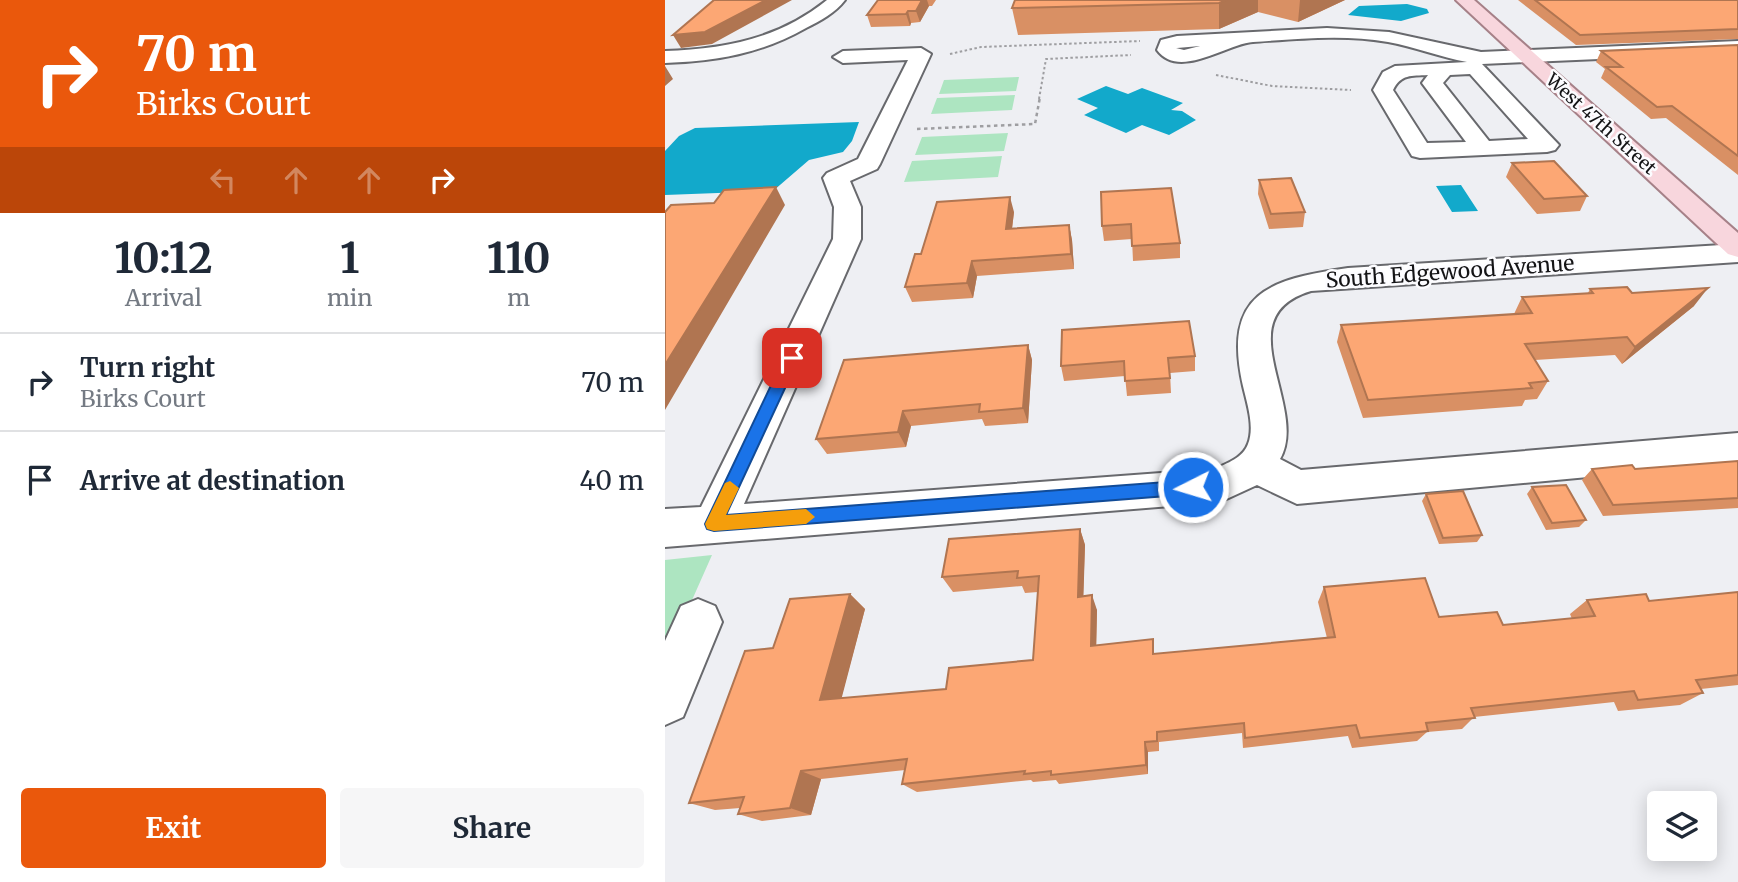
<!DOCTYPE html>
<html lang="en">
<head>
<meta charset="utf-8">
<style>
	body { margin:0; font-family:Merriweather,serif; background:#f6f6f7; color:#1f2937; height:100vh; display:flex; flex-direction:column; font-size:26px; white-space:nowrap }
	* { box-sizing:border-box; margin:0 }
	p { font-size:23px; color:#747a83 }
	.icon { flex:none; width:38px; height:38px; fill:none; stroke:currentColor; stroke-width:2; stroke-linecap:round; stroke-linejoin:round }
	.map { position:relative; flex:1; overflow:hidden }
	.side { display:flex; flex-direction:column; background:#fff; width:665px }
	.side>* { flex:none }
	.guide { background:#ea580c; color:#fff; overflow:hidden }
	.fabs { position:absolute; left:982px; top:791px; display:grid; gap:14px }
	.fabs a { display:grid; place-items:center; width:70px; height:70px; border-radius:7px; background:#fff; box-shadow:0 4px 18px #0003; font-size:35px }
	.pin { position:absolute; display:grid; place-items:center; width:60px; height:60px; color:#fff; margin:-30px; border-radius:14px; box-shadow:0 4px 10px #0006 }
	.me { position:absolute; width:77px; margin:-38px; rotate:265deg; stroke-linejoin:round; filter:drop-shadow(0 0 5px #0008) }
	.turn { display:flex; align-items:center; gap:24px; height:147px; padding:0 21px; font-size:32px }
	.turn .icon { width:91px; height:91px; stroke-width:2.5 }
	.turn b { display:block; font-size:49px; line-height:60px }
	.lanes { display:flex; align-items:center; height:66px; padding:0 21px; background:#0003; justify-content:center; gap:35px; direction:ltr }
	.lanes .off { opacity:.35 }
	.eta { display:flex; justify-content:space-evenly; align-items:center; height:119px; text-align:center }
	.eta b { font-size:42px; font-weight:700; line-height:49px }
	.primary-button { display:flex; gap:14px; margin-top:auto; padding:14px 21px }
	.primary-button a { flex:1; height:80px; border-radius:7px; background:#ea580c; color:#fff; font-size:28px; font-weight:700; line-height:80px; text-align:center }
	.primary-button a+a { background:#f6f6f7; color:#1f2937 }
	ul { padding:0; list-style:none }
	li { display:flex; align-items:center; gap:21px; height:98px; padding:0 21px; border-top:2px solid #e0e1e3 }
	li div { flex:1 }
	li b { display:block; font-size:26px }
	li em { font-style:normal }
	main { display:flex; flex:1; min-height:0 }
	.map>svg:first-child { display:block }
	.green { fill:#ade5c1 }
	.water { fill:#12a9cb }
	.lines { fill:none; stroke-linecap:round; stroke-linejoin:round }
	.minor-casing { stroke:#68696d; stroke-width:4 }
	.major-casing { stroke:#a68188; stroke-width:4 }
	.path-far1 { stroke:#9e9ea1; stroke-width:2; stroke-dasharray:2.5 2.5; stroke-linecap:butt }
	.path { stroke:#9e9ea1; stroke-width:2.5; stroke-dasharray:3.5 3.5; stroke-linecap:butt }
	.minor { fill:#fff; fill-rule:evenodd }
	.major { fill:#f8d6dd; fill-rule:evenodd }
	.wall { fill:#d99064 }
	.shaded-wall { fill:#b07551 }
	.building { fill:#fca774; stroke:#b07551; stroke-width:2 }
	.route { fill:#1a73e8; stroke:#114b97; stroke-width:2 }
	.slow { fill:#f59e0b }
	.labels { text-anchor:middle; stroke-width:5; stroke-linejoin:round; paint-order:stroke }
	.far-street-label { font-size:18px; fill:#141416; stroke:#fcfcff }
	.street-label { font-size:21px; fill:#141416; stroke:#fcfcff }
</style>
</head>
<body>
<main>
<section class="side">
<div class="guide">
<div class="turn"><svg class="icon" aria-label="right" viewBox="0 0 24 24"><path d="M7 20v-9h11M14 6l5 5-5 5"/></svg><div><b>70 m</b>Birks Court</div></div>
<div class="lanes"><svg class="icon off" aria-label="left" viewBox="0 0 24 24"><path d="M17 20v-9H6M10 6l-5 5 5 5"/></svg><svg class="icon off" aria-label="ahead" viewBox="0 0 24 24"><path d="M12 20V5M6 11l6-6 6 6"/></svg><svg class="icon off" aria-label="ahead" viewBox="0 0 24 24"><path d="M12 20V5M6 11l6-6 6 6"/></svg><svg class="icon" aria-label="right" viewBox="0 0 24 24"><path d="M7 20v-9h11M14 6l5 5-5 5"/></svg></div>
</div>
<div class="eta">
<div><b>10:12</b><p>Arrival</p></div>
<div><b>1</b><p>min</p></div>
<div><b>110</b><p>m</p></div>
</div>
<ul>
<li><svg class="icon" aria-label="right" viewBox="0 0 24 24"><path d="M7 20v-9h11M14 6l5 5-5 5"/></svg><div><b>Turn right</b><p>Birks Court</p></div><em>70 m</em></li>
<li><svg class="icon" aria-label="arrive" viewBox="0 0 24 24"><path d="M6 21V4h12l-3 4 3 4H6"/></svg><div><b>Arrive at destination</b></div><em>40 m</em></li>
</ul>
<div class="primary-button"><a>Exit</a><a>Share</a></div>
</section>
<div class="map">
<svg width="1073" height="882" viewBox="0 0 1073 882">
	<rect width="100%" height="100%" fill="#eeeff3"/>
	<path class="green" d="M 354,77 L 351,91 L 274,94 L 279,80 Z
		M 350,95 L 347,110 L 266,114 L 272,98 Z
		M 343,133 L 339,151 L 250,155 L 257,137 Z
		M 337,156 L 333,177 L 239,182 L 247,161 Z
		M 47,555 L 0,661 L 0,560 Z"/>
	<path class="water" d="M 742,4 L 762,9 L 764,13 L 736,21 L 683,15 L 694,6 Z
		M 441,86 L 463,94 L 477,88 L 518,103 L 506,110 L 517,111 L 531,120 L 504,135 L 477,125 L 461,133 L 419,115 L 433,108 L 412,99 Z
		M 194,122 L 187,141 L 178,152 L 144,160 L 108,191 L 0,195 L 0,151 L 14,136 L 30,128 Z
		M 796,185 L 813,211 L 787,212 L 771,186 Z"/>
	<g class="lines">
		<defs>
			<path id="minor" d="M 162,0 L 180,0 C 170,13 155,21 141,28 C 95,54 52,61 0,63 L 0,51 C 59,49 114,39 162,0 Z
				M 662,28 L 724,32 L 816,52 L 1073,41 L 1073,53 L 817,64 L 894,145 L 890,150 L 882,152 L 755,158 L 747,156 L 708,90 L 718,72 L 730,66 L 802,62 C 775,57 750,47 723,42 C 679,34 632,39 588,42 C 561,44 514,80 492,50 L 496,40 L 512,36 ZM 535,46 L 519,50 L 511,48 L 512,48 ZM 805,74 L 863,139 L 824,141 L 778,83 L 785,75 ZM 763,75 L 757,83 L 801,142 L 762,143 L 728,90 C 736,74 746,76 763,75 Z
				M 256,48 L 266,54 L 215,164 L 212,169 L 185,181 L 196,207 L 196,239 L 79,504 L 550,469 C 562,463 578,458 583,444 C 590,427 582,403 578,386 C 557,293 604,279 683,268 L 1073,244 L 1073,262 L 646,291 C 559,317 645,407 615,459 L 636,470 L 1073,433 L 1073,463 L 632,504 L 592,485 L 555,502 L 0,547 L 0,509 L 36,507 L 168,239 L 169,207 L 158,178 L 162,173 L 193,159 L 243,60 L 178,63 L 168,57 L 178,51 Z
				M 33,599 L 50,606 L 57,622 L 18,717 L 0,725 L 0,641 L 16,606 Z"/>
			<path id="major" d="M 791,0 L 809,0 L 1073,233 L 1073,257 L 1063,254 Z"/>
		</defs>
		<use href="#minor" class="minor-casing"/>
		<use href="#major" class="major-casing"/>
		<path class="path-far1" d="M 285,54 L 316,47 L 475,41
			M 551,75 L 607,86 L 686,90
			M 374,99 L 381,59 L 466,55"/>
		<path class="path" d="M 252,129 L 370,124 L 375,97"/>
		<use href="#minor" class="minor"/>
		<use href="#major" class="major"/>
	</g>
	<path class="wall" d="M 213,0 L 271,0 L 267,6 L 264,6 L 255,22 L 246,23 L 245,26 L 206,27 L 202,15 Z
		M 350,0 L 680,0 L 633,22 L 593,12 L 554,29 L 353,35 L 347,8 Z
		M 853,0 L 1073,0 L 1073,39 L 911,45 Z
		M 1073,45 L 1073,175 L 1001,118 L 986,119 L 936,78 L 940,69 L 931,62 L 936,51 Z
		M 847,163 L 922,196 L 915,211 L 872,214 L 841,177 Z
		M 594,180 L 640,212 L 638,227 L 604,229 L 593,194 Z
		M 436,192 L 515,243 L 515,258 L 468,261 L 467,239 L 439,241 L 437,226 Z
		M 349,212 L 347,229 L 404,225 L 407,240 L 409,269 L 312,276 L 308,298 L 247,302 L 240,287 L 256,254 Z
		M 925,289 L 967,293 L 1029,306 L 957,364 L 950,355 L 870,360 L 883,381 L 872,399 L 860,400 L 857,406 L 698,418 L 672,342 L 676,325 L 849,314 L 857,297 L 923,293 Z
		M 363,345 L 367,360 L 363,423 L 320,426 L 317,419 L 246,426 L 241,447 L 162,454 L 151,439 Z
		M 530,356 L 530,371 L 505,373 L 506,393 L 462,396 L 460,376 L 399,381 L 396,366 Z
		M 1073,461 L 1073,508 L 938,516 L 917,480 L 927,469 L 970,469 Z
		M 867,487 L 921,520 L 914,527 L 881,530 L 862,494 Z
		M 761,494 L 817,535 L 812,542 L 774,544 L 757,501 Z
		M 415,529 L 420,545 L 418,596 L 432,610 L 431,645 L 490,654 L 662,638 L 653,602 L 659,587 L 774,617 L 838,625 L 907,619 L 905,614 L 922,600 L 984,601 L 1073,592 L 1073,685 L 1036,689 L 1038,693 L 1015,705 L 953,711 L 949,702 L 809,717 L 797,729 L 762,732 L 752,741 L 687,748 L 683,736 L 578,748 L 577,733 L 494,742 L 494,751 L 483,752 L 483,774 L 394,784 L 391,780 L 368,782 L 366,780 L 252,792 L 237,784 L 240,770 L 156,779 L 146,815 L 97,821 L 73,814 L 75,808 L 50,810 L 24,803 L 108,648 L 185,594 L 200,609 L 176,698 L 281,689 L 368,660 L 373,592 L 360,593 L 357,586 L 288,592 L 277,577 Z"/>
	<path class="shaded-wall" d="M 101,0 L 127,0 L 47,44 L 16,48 L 8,35 Z
		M 257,0 L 262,0 L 264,6 L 255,22 L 251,11 Z
		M 562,0 L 593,0 L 593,12 L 554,29 L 554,3 Z
		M 635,0 L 680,0 L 633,22 Z
		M 243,11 L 246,23 L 245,26 L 241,14 Z
		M 0,66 L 8,79 L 0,86 Z
		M 111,187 L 120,205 L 0,410 L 0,365 Z
		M 345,197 L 349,212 L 345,244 L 341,229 Z
		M 404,225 L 407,240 L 409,269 L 406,254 Z
		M 307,261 L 312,276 L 308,298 L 302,283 Z
		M 1043,288 L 1029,306 L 957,364 L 970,347 Z
		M 363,345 L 367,360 L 363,423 L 358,408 Z
		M 238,411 L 246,426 L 241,447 L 233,432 Z
		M 415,529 L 420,545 L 418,611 L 413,597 Z
		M 185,594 L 200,609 L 173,712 L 155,700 Z
		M 427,595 L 432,610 L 431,659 L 426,646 Z
		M 480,742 L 483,752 L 483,774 L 481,765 Z
		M 136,771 L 156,779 L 146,815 L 125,808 Z"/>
	<path class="building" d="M 49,0 L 101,0 L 40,32 L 8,35 Z
		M 213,0 L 257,0 L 251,11 L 243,11 L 241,14 L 202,15 Z
		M 350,0 L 562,0 L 554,3 L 347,8 Z
		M 870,0 L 1073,0 L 1073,29 L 915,35 Z
		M 1073,45 L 1073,156 L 1007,106 L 992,107 L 941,67 L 957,67 L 936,51 Z
		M 889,161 L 922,196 L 879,199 L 847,163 Z
		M 626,178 L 640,212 L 606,214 L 594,180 Z
		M 111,187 L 0,365 L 0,212 L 6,205 L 49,203 L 59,190 Z
		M 506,188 L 515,243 L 467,246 L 466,224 L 437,226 L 436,192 Z
		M 345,197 L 341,229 L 404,225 L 406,254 L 307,261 L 302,283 L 240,287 L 250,254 L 256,254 L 272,202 Z
		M 962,287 L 967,293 L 1043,288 L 970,347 L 962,337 L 860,344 L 883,381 L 864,383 L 867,388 L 703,400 L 676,325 L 867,313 L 857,297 L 928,293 L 925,289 Z
		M 524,321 L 530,356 L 503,358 L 505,378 L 460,381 L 459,361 L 396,366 L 397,330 Z
		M 363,345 L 358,408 L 314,412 L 315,404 L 238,411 L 233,432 L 151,439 L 179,360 Z
		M 1073,461 L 1073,498 L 948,505 L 927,469 L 967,465 L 970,469 Z
		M 901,485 L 921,520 L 887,523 L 867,487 Z
		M 798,491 L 817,535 L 778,538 L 761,494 Z
		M 415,529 L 413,597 L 427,595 L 426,646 L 488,639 L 488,654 L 670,637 L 659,587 L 760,578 L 774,617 L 832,612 L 838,625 L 930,616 L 922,600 L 981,594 L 984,601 L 1073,592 L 1073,675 L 1031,680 L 1038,693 L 973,700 L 969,691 L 806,708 L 810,718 L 761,723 L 763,731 L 695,738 L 691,725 L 580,738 L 579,723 L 492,732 L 492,741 L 480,742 L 481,765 L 386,775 L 386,771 L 359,774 L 360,771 L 237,784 L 242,759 L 136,771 L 125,808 L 73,814 L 79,797 L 24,803 L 80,651 L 108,648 L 125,599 L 185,594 L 155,700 L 281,689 L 284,668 L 368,660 L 374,576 L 352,578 L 353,571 L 277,577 L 284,539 Z"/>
	<path class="route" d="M 127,353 L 134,358 L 61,515 L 528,480 L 536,487 L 528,494 L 49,531 L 42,529 L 40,524 L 119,358 Z"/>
	<path class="slow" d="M 65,481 L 74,488 L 61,515 L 141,509 L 150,517 L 141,524 L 49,531 L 42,529 L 40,524 L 60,483 Z"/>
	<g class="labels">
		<g class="far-street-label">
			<text transform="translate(936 124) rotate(42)" y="6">West 47th Street</text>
		</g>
		<g class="street-label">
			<text transform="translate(785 272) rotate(-4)" y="7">South Edgewood Avenue</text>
		</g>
	</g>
</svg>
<div class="fabs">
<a><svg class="icon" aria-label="layers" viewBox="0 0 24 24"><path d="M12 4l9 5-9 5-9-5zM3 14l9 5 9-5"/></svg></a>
</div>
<div class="pin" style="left:127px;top:358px;background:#d93025"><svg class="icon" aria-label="arrive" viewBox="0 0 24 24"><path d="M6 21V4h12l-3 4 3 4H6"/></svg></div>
<svg class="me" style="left:528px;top:487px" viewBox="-20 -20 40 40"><circle r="17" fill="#1a73e8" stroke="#fff" stroke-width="3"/><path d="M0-11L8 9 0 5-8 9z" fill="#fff"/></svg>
</div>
</main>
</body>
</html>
